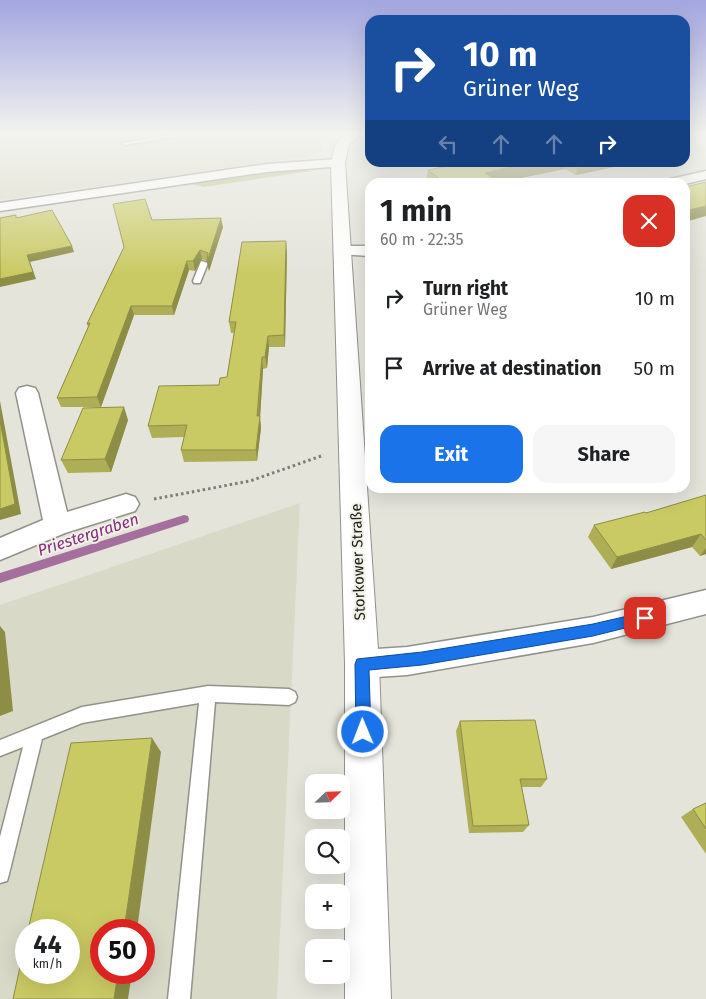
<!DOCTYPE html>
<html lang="en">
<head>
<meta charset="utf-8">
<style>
	body { margin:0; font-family:"Fira Sans",sans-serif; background:#f6f6f6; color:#202124; height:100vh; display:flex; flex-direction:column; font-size:19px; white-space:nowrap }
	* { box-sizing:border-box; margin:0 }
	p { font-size:16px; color:#757577 }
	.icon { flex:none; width:28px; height:28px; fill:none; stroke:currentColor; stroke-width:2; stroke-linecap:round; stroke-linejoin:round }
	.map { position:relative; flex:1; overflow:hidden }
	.details { position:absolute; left:365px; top:178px; width:325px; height:315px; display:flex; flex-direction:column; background:#fff; border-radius:15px; box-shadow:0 5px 20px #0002 }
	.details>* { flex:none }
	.hud { position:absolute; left:365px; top:15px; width:325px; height:152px; border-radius:15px; box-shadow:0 5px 20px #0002; background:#1a4fa0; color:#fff; overflow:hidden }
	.needle { width:32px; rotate:67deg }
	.buttons { position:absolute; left:305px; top:774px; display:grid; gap:10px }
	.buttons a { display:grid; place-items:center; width:45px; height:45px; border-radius:10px; background:#fff; box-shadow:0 5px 20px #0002; font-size:25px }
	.speed { position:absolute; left:15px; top:919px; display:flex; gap:10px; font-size:25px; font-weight:700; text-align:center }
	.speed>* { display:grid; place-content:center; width:65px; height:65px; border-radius:50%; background:#fff; box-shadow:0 5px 20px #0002; line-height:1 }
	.speed small { font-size:12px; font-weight:400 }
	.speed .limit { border:8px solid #d22; background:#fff; color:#111 }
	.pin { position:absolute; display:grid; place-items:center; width:42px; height:42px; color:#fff; margin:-21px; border-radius:10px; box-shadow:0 2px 8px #0006 }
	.me { position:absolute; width:55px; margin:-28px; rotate:359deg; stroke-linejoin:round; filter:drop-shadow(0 0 4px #0008) }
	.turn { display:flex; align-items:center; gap:18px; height:105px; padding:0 15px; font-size:22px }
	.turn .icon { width:65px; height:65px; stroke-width:2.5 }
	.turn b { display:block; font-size:35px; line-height:42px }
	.lanes { display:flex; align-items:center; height:48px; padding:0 15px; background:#0003; justify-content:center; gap:25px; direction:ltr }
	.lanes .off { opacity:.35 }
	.round { display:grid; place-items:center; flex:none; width:52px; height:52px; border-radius:15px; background:#f6f6f6 }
	.overview { display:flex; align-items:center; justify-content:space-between; height:85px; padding:0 15px }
	h1 { font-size:30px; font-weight:700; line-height:38px }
	.button { display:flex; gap:10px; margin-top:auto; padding:10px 15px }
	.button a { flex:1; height:58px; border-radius:15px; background:#1a73e8; color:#fff; font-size:20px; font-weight:700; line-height:58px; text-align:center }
	.button a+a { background:#f6f6f6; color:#202124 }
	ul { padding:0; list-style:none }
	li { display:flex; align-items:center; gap:15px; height:70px; padding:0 15px }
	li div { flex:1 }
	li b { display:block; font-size:19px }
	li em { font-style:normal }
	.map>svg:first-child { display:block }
	.built { fill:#d9d9c8; fill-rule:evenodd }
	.green { fill:#bfc085 }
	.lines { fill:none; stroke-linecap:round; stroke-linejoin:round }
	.stream { fill:#a46f9d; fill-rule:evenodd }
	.lane-casing { stroke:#92928a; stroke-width:3 }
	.street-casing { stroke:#92928a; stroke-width:3 }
	.secondary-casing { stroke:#92928a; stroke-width:2 }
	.path { stroke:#7e7e78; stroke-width:3; stroke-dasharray:2.5 3; stroke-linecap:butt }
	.lane { fill:#fff; fill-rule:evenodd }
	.street { fill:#fff; fill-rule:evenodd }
	.secondary { fill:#fff; fill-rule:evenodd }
	.wall { fill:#aeae56 }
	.shaded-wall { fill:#8d8d46 }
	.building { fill:#caca64; stroke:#8d8d46 }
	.route { fill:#1a73e8; stroke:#114b97 }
	.labels { text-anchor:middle; stroke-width:4; stroke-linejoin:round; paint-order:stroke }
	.street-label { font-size:15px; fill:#1e1e1b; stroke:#f1f1e8 }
	.water-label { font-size:16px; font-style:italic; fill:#852d7f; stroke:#f1f1e8 }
</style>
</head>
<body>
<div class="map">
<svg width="706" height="999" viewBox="0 0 706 999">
	<rect width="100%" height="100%" fill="#e4e4db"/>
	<path class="built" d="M 0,133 L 317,133 L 322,151 L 311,156 L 0,200 Z
		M 300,503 L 277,999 L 0,999 L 0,605 ZM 26,930 L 69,930 L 69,972 L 26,972 ZM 101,930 L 144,930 L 144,972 L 101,972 Z"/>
	<path class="green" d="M 295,169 L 312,171 L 204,187 L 191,184 Z"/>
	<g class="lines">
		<path class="stream" d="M 184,515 L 188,516 L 189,519 L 188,522 L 0,583 L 0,573 Z"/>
		<defs>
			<path id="lane" d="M 182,133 L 197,133 L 125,145 L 122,143 Z
				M 201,261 L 208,263 L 200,283 L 194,283 L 193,281 Z
				M 208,686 L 289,689 L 295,692 L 297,697 L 295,702 L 289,705 L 215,702 L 190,999 L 168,999 L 199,703 L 82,723 L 42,739 L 9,874 L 7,881 L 0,883 L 0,837 L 23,747 L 0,756 L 0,740 L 82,707 Z"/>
			<path id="street" d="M 338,159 L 345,163 L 343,166 L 267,172 L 0,211 L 0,203 L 267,164 Z
				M 706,171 L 706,179 L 685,184 L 668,182 L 670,179 Z
				M 344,246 L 370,246 L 370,256 L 338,254 L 336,251 L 338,248 Z
				M 27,386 L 35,388 L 38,393 L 67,512 L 126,494 L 135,497 L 139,504 L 135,511 L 65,533 L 0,560 L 0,538 L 43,520 L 16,393 L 19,388 Z
				M 706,590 L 706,614 L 593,643 L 407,675 L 362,678 L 351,674 L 347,664 L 351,654 L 362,650 L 407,647 L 593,617 Z"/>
			<path id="secondary" d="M 346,133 L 362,133 L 349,145 L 345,163 L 379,664 L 391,999 L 345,999 L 345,664 L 331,163 L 335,145 Z"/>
		</defs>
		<use href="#lane" class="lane-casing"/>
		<use href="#street" class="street-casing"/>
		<use href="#secondary" class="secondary-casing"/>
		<path class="path" d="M 154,499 L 250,481 L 324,455"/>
		<use href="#lane" class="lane"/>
		<use href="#street" class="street"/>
		<use href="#secondary" class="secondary"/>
	</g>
	<path class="wall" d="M 436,162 L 637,162 L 576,175 L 565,169 L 501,182 L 426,182 L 428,170 L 442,167 Z
		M 152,220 L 223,227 L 209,271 L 207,261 L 202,259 L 195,271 L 189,270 L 174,315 L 134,315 L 101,407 L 61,407 L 57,398 L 88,327 L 87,324 L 124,247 Z
		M 287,251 L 285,347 L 269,347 L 267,368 L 263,369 L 260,418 L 261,428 L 257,461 L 184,462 L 181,450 L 184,437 L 152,438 L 148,426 L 219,385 L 227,377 L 234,333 L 231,333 L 229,322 Z
		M 128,420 L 111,472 L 68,473 L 61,460 Z
		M 706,495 L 706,554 L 700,556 L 692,547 L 611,569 L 588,537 L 594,525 L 646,513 Z
		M 460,721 L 547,779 L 541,787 L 522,787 L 529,825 L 523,832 L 469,833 L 456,731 Z
		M 706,803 L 706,854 L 681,817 L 693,809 Z"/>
	<path class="shaded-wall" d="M 533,162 L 566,162 L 565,169 L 501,182 L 483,182 L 485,173 Z
		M 579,162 L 637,162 L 576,175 Z
		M 706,206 L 706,216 L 685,222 L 685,211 Z
		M 221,218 L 223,227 L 209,271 L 207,262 Z
		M 286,241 L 287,251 L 285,347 L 284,335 Z
		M 72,246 L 74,252 L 30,262 L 36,279 L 0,287 L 0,279 L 27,255 Z
		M 200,250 L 202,259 L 195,271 L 193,261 Z
		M 187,261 L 189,270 L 174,315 L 172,306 Z
		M 131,306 L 134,315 L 101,407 L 97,397 Z
		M 268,336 L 269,347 L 267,368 L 265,357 Z
		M 262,357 L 263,369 L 260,418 L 261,428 L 257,461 L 256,450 Z
		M 0,401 L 21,514 L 0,520 Z
		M 124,407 L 128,420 L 111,472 L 105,459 Z
		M 701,534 L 692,547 L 611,569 L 617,557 Z
		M 706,548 L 706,554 L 700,556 Z
		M 0,626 L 5,632 L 13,711 L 0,716 Z
		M 152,738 L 161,752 L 137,930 L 124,930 Z
		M 118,972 L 132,972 L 128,999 L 114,999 Z"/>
	<path class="building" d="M 454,162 L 533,162 L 485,173 L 499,182 L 444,182 L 428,170 L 456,164 Z
		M 706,182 L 706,206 L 685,211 L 685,187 Z
		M 145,199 L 152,220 L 221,218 L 207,262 L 208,253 L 200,250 L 193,261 L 187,261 L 172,306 L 131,306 L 97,397 L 57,398 L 90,323 L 87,324 L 124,247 L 113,204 Z
		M 52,210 L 72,246 L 27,255 L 33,272 L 0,279 L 0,218 L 16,215 L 16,218 Z
		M 286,241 L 284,335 L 268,336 L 265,357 L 262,357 L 257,416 L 260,416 L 256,450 L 181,450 L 187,425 L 148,426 L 159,386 L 219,385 L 220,378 L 227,377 L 236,322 L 229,322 L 242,242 Z
		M 124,407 L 105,459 L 61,460 L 83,408 Z
		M 0,420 L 15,504 L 0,509 Z
		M 706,495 L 706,540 L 701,534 L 617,557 L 594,525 L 645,512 L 646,513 Z
		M 535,720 L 547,779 L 520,779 L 529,825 L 473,826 L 460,721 Z
		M 152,738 L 124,930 L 101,930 L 101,972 L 118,972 L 114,999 L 13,999 L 26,940 L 26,972 L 69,972 L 69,930 L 28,930 L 71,743 Z
		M 706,803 L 706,829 L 693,809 Z"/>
	<linearGradient id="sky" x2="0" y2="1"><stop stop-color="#a3a6e0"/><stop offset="0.49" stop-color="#f3f3ef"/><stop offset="1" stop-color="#f3f3ef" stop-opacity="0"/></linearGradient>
	<rect width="706" height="273" fill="url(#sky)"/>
	<path class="route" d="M 645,612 L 649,614 L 651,618 L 649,622 L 593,636 L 422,665 L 369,670 L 371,732 L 369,737 L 363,739 L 358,737 L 356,732 L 355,664 L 357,659 L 422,652 L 593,624 Z"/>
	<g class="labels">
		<g class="street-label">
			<text transform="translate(358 562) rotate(-92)" y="5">Storkower Straße</text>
		</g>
		<g class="water-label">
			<text transform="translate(88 534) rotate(-18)" y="6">Priestergraben</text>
		</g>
	</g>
</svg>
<div class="buttons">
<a><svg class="needle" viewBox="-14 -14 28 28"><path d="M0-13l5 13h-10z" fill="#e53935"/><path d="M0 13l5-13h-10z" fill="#757577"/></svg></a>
<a><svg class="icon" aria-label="search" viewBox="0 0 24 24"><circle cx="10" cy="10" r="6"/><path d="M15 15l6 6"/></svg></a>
<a>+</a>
<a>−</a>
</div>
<div class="speed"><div>44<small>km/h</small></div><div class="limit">50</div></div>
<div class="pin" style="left:645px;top:618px;background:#d93025"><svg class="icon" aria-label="arrive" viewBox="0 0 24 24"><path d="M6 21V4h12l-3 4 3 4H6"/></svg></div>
<svg class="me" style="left:363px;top:732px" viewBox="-20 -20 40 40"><circle r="17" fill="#1a73e8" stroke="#fff" stroke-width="3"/><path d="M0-11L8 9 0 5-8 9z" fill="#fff"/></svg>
<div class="hud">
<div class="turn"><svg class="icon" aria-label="right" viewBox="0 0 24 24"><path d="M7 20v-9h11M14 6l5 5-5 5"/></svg><div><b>10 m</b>Grüner Weg</div></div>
<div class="lanes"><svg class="icon off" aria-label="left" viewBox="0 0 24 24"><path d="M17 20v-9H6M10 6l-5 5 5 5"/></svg><svg class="icon off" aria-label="ahead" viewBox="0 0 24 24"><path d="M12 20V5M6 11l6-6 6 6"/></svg><svg class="icon off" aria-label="ahead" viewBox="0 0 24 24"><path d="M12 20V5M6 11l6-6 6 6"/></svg><svg class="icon" aria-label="right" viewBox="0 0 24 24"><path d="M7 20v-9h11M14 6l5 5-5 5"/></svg></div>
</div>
<section class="details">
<div class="overview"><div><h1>1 min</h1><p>60 m · 22:35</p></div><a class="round" style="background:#d93025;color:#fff"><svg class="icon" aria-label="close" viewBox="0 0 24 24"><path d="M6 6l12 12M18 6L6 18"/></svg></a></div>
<ul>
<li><svg class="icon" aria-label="right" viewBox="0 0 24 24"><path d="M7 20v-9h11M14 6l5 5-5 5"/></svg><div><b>Turn right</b><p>Grüner Weg</p></div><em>10 m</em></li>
<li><svg class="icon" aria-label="arrive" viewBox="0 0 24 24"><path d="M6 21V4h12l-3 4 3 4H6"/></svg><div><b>Arrive at destination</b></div><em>50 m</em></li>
</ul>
<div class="button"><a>Exit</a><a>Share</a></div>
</section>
</div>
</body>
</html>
